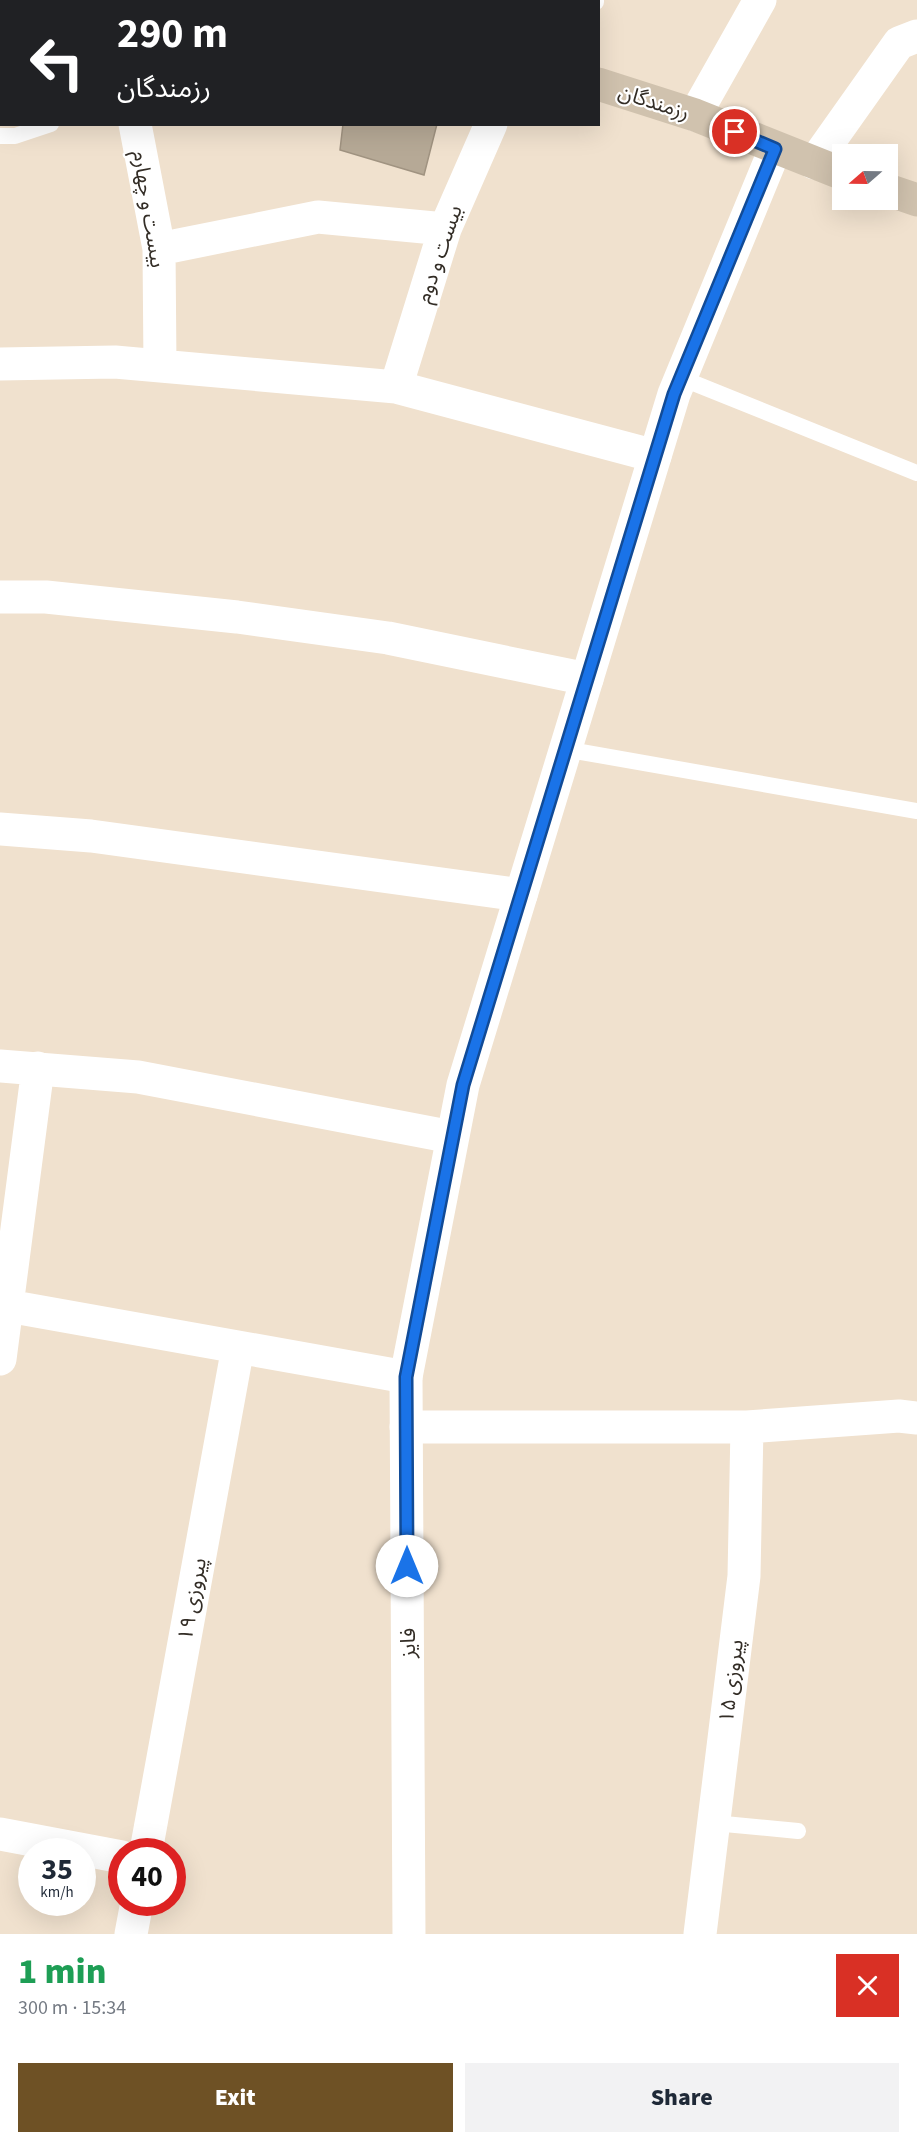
<!DOCTYPE html>
<html lang="en">
<head>
<meta charset="utf-8">
<style>
	body { margin:0; font-family:"Source Sans 3","Noto Sans Arabic",sans-serif; background:#f2f2f3; color:#1f2937; height:100vh; display:flex; flex-direction:column; font-size:22px; white-space:nowrap }
	* { box-sizing:border-box; margin:0 }
	p { font-size:20px; color:#747a83 }
	.icon { flex:none; width:33px; height:33px; fill:none; stroke:currentColor; stroke-width:2; stroke-linecap:round; stroke-linejoin:round }
	.map { position:relative; height:1934px; overflow:hidden }
	.panel { display:flex; flex-direction:column; background:#fff; flex:1 }
	.panel>* { flex:none }
	.top-card { position:absolute; left:0px; top:0px; width:600px; height:126px; box-shadow:0 6px 24px #0002; background:#202124; color:#fff; overflow:hidden }
	.needle { width:39px; rotate:250deg }
	.buttons { position:absolute; left:832px; top:144px; display:grid; gap:12px }
	.buttons a { display:grid; place-items:center; width:66px; height:66px; border-radius:0px; background:#fff; box-shadow:0 6px 24px #0002; font-size:30px }
	.speed { position:absolute; left:18px; top:1838px; display:flex; gap:12px; font-size:30px; font-weight:700; text-align:center }
	.speed>* { display:grid; place-content:center; width:78px; height:78px; border-radius:50%; background:#fff; box-shadow:0 6px 24px #0002; line-height:1 }
	.speed small { font-size:15px; font-weight:400 }
	.speed .limit { border:9px solid #d22; background:#fff; color:#111 }
	.pin { position:absolute; display:grid; place-items:center; width:51px; height:51px; color:#fff; margin:-26px; border:3px solid #fff; border-radius:50%; box-shadow:0 2px 6px #0007 }
	.me { position:absolute; width:66px; margin:-33px; rotate:0deg; stroke-linejoin:round; filter:drop-shadow(0 0 4px #0008) }
	.turn { display:flex; align-items:center; gap:21px; height:126px; padding:0 18px; font-size:27px }
	.turn .icon { width:78px; height:78px; stroke-width:2.5 }
	.turn b { display:block; font-size:42px; line-height:51px }
	.round { display:grid; place-items:center; flex:none; width:63px; height:63px; border-radius:0px; background:#f2f2f3 }
	.headline { display:flex; align-items:center; justify-content:space-between; height:102px; padding:0 18px }
	h1 { font-size:36px; font-weight:800; line-height:45px; color:#1e9e55 }
	.cta { display:flex; gap:12px; margin-top:auto; padding:12px 18px }
	.cta a { flex:1; height:69px; border-radius:0px; background:#6e5125; color:#fff; font-size:24px; font-weight:800; line-height:69px; text-align:center }
	.cta a+a { background:#f2f2f3; color:#1f2937 }
	.map>svg:first-child { display:block }
	.building { fill:#b6a996; stroke:#a09381; stroke-width:1.5 }
	.lines { fill:none; stroke-linecap:round; stroke-linejoin:round }
	.service { stroke:#fff; stroke-width:16 }
	.minor { stroke:#fff; stroke-width:33 }
	.tertiary { stroke:#fff; stroke-width:33 }
	.secondary { stroke:#d0c2ae; stroke-width:33 }
	.route-casing { stroke:#114b97; stroke-width:15 }
	.route { stroke:#1a73e8; stroke-width:10 }
	.labels { text-anchor:middle; stroke-width:4.5; stroke-linejoin:round; paint-order:stroke }
	.street-label { font-size:21px; fill:#332d26; stroke:#fff }
</style>
</head>
<body>
<div class="map">
<svg width="917" height="1934" viewBox="0 0 917 1934">
	<rect width="100%" height="100%" fill="#f0e1ce"/>
	<path class="building" d="M 343,124 L 437,124 L 424,175 L 340,150 Z"/>
	<g class="lines">
		<path class="service" d="M 596,2 L 596,0
			M 0,136 L 15,136 L 51,124
			M 681,378 L 917,473
			M 564,749 L 917,811
			M 714,1823 L 798,1831"/>
		<path class="minor" d="M 108,0 L 109,2
			M 434,2 L 434,0
			M 695,115 L 760,0
			M 135,124 L 159,249 L 160,366
			M 814,163 L 899,43 L 917,36
			M 159,249 L 318,217 L 445,229
			M 0,364 L 115,362 L 396,387 L 655,456
			M 396,387 L 445,229 L 491,124
			M 0,597 L 46,597 L 237,617 L 388,638 L 587,679
			M 0,829 L 91,836 L 521,895
			M 0,1066 L 138,1077 L 452,1137
			M 8,1306 L 406,1377
			M 0,1359 L 38,1068
			M 406,1427 L 747,1427 L 899,1416 L 917,1418
			M 0,1834 L 122,1857
			M 146,1851 L 238,1347
			M 131,1934 L 137,1902
			M 700,1934 L 744,1576 L 747,1427"/>
		<path class="tertiary" d="M 409,1934 L 406,1377 L 463,1085 L 674,394 L 775,149"/>
		<path class="secondary" d="M 292,0 L 301,2
			M 598,84 L 695,115 L 843,174
			M 888,190 L 917,200"/>
	</g>
	<g class="lines">
		<defs>
			<path id="route" d="M 407,1566 L 406,1377 L 463,1085 L 674,394 L 775,149 L 735,132"/>
		</defs>
		<use href="#route" class="route-casing"/>
		<use href="#route" class="route"/>
	</g>
	<g class="labels">
		<g class="street-label">
			<text transform="translate(654 102) rotate(18)" y="7">رزمندگان</text>
			<text transform="translate(149 209) rotate(81)" y="7">بیست و چهارم</text>
			<text transform="translate(439 254) rotate(-71)" y="7">بیست و دوم</text>
			<text transform="translate(192 1599) rotate(-80)" y="7">پیروزی ۱۹</text>
			<text transform="translate(408 1643) rotate(-90)" y="7">فایز</text>
			<text transform="translate(731 1681) rotate(-83)" y="7">پیروزی ۱۵</text>
		</g>
	</g>
</svg>
<div class="buttons">
<a><svg class="needle" viewBox="-14 -14 28 28"><path d="M0-13l5 13h-10z" fill="#e53935"/><path d="M0 13l5-13h-10z" fill="#747a83"/></svg></a>
</div>
<div class="speed"><div>35<small>km/h</small></div><div class="limit">40</div></div>
<div class="pin" style="left:735px;top:132px;background:#d93025"><svg class="icon" aria-label="arrive" viewBox="0 0 24 24"><path d="M6 21V4h12l-3 4 3 4H6"/></svg></div>
<svg class="me" style="left:407px;top:1566px" viewBox="-20 -20 40 40"><circle r="19" fill="#fff"/><path d="M0-13L10 11 0 6-10 11z" fill="#1a73e8"/></svg>
<div class="top-card">
<div class="turn"><svg class="icon" aria-label="left" viewBox="0 0 24 24"><path d="M17 20v-9H6M10 6l-5 5 5 5"/></svg><div><b>290 m</b>رزمندگان</div></div>
</div>
</div>
<section class="panel">
<div class="headline"><div><h1>1 min</h1><p>300 m · 15:34</p></div><a class="round" style="background:#d93025;color:#fff"><svg class="icon" aria-label="close" viewBox="0 0 24 24"><path d="M6 6l12 12M18 6L6 18"/></svg></a></div>
<div class="cta"><a>Exit</a><a>Share</a></div>
</section>
</body>
</html>
